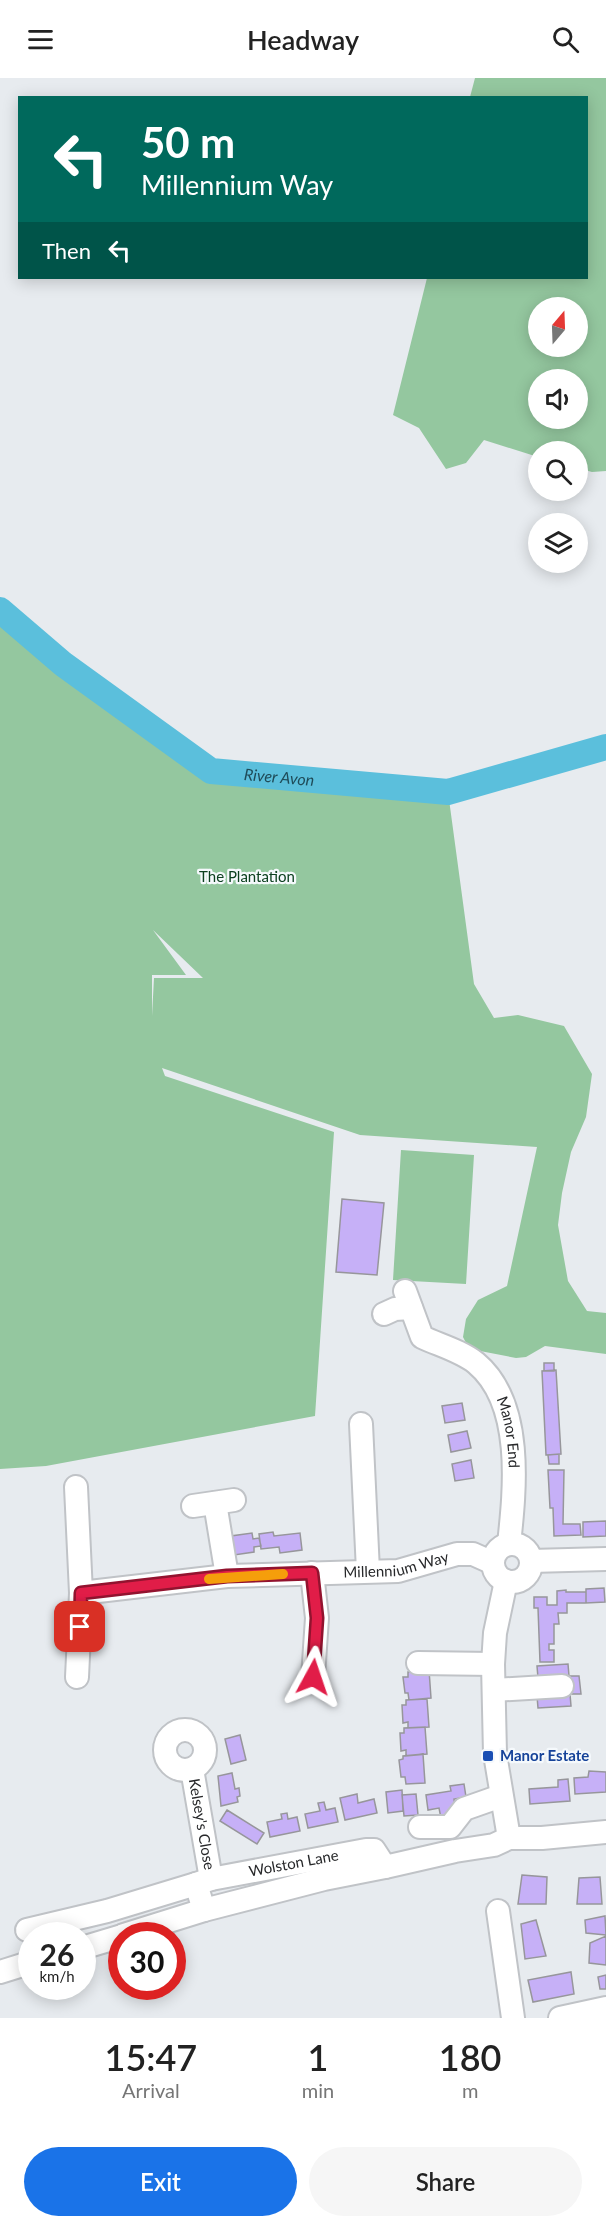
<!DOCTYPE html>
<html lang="en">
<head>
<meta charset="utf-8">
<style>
	body { margin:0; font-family:Lato,sans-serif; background:#f6f6f6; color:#222; height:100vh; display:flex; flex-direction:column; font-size:22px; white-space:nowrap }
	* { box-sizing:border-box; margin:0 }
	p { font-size:20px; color:#767676 }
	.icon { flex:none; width:33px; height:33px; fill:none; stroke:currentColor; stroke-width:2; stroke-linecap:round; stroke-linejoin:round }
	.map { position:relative; height:1940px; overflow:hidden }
	.panel { display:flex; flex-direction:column; background:#fff; flex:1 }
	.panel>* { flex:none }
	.banner { position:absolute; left:18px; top:18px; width:570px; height:183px; border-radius:0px; box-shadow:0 3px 15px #0003; background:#00695c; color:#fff; overflow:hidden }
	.needle { width:39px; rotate:19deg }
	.tools { position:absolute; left:528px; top:219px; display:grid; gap:12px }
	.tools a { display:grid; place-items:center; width:60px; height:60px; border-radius:50%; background:#fff; box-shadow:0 3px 15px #0003; font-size:30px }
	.speed { position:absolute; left:18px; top:1844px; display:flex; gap:12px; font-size:30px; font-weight:700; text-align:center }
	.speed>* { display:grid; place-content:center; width:78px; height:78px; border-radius:50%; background:#fff; box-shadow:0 3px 15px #0003; line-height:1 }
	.speed small { font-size:15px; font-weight:400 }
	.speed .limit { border:9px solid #d22; background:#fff; color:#111 }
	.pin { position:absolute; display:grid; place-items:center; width:51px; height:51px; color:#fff; margin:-26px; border-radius:12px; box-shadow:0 3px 9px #0006 }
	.me { position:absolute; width:66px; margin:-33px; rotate:5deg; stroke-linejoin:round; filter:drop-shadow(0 0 4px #0008) }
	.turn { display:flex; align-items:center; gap:21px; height:126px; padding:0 24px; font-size:27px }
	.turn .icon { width:78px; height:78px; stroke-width:2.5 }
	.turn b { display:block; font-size:42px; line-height:51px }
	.then { display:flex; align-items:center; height:57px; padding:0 24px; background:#0003; gap:12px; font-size:22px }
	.eta { display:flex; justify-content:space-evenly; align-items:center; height:102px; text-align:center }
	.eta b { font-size:36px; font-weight:600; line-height:42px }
	.cta { display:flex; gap:12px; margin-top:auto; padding:12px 24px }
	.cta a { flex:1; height:69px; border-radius:36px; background:#1a73e8; color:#fff; font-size:24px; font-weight:600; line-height:69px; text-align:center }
	.cta a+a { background:#f6f6f6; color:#222 }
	header { display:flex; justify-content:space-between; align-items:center; height:78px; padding:0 24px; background:#fff; font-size:27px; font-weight:600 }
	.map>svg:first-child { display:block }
	.green { fill:#94c79f; fill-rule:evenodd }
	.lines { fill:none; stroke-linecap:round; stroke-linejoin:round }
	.river { stroke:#5bbfdc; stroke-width:26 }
	.building { fill:#c6b0f7; stroke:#97969b; stroke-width:1.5 }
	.minor-casing { stroke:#c0c3c7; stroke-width:26 }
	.minor { stroke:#fff; stroke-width:22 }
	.route-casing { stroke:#92132f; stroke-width:15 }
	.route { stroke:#e11d48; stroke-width:10 }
	.slow { stroke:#f59e0b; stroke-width:10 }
	.transit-dot { fill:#1a4fb4; stroke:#f5f9fc; stroke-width:2 }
	.labels { text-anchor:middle; stroke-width:4.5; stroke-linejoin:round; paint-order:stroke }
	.park-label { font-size:15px; fill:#0c401f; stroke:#f5f9fc }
	.street-label { font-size:15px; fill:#27282a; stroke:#f5f9fc }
	.transit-label { font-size:15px; font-weight:bold; fill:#164399; stroke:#f5f9fc; text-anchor:start }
	.water-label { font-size:16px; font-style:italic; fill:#1f4b58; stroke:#f5f9fc }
</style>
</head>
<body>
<header><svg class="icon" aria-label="menu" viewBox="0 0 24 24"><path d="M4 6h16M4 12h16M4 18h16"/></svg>Headway<svg class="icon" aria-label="search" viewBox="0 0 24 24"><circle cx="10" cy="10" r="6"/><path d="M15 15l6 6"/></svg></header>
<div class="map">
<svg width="606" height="1940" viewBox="0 0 606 1940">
	<rect width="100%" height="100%" fill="#e7ebef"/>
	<path class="green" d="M 475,0 L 606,0 L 606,393 L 592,394 L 578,390 L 578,374 L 538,374 L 538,379 L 484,362 L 466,385 L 446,391 L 419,350 L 393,337 L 427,200 L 586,200 L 586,20 L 470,19 ZM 538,230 L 578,230 L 578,268 L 538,268 ZM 538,302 L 578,302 L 578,340 L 538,340 Z
		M 0,532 L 63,586 L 211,693 L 448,714 L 474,906 L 494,940 L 518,937 L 564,948 L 592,996 L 586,1039 L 571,1074 L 562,1115 L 558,1147 L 568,1203 L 587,1233 L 606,1235 L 606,1276 L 545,1268 L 526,1279 L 516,1280 L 475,1272 L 467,1267 L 463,1259 L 466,1241 L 478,1222 L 507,1208 L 537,1069 L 360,1057 L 162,990 L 165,998 L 334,1054 L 315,1338 L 46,1388 L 0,1391 ZM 153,852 L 203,900 L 154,900 L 152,938 L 152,897 L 186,897 Z
		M 401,1072 L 474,1077 L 466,1206 L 393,1202 Z"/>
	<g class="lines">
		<path class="river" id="s1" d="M 0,532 L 63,586 L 211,693 L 448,714 L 606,669"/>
	</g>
	<path class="building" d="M 342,1121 L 384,1125 L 377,1197 L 336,1194 Z
		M 544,1285 L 554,1285 L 554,1293 L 544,1293 Z
		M 556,1292 L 561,1376 L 546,1377 L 542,1293 Z
		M 462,1325 L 465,1342 L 445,1345 L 442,1328 Z
		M 467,1353 L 471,1370 L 451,1374 L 448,1357 Z
		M 559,1376 L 559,1386 L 549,1386 L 548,1377 Z
		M 471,1382 L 474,1400 L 455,1403 L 452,1386 Z
		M 548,1392 L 564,1392 L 563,1446 L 580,1446 L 581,1457 L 554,1458 L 553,1430 L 550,1430 Z
		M 606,1443 L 606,1458 L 583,1459 L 583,1444 Z
		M 273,1454 L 274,1458 L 300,1455 L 302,1472 L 280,1475 L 279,1469 L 261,1471 L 259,1456 Z
		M 252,1455 L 253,1461 L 259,1460 L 261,1468 L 254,1469 L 254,1474 L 234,1477 L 231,1458 Z
		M 604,1510 L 605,1524 L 586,1525 L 586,1511 Z
		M 566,1512 L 566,1514 L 586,1514 L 586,1525 L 567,1525 L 567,1535 L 558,1535 L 559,1546 L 554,1546 L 554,1566 L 549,1566 L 549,1572 L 554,1572 L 554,1584 L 540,1584 L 538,1530 L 534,1530 L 534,1519 L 547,1519 L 547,1527 L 557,1527 L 557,1513 Z
		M 568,1586 L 569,1598 L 538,1600 L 537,1588 Z
		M 429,1592 L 431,1620 L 409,1622 L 408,1615 L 405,1615 L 403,1599 L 408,1599 L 408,1594 Z
		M 569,1598 L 579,1598 L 581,1616 L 570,1616 Z
		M 570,1616 L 571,1628 L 538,1630 L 537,1618 Z
		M 427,1621 L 429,1649 L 408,1650 L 408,1644 L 403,1645 L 402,1627 L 406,1627 L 406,1622 Z
		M 425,1649 L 427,1676 L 406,1678 L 406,1672 L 401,1673 L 400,1655 L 404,1655 L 404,1650 Z
		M 240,1657 L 246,1682 L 231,1686 L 225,1661 Z
		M 423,1676 L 425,1705 L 406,1706 L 405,1699 L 401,1699 L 399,1682 L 403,1681 L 403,1678 Z
		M 589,1693 L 606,1694 L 606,1714 L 575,1716 L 574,1700 L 588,1699 Z
		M 232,1695 L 235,1711 L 239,1710 L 240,1718 L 237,1719 L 238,1724 L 221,1728 L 218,1698 Z
		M 568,1701 L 570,1723 L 530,1726 L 529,1711 L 558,1709 L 558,1702 Z
		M 464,1706 L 466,1719 L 454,1721 L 456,1737 L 441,1740 L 439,1730 L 428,1732 L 426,1717 L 451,1713 L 450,1708 Z
		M 402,1712 L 403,1733 L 388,1735 L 386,1714 Z
		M 357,1716 L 358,1725 L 374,1721 L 377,1735 L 345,1742 L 340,1720 Z
		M 416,1716 L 418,1737 L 404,1738 L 402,1717 Z
		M 324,1724 L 326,1732 L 335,1730 L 338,1744 L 308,1750 L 305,1736 L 320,1733 L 318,1725 Z
		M 227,1732 L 264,1755 L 257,1766 L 220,1743 Z
		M 287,1735 L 288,1741 L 297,1739 L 300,1753 L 270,1759 L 267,1744 L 282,1741 L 281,1736 Z
		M 522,1797 L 547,1799 L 546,1826 L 518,1826 Z
		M 600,1799 L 602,1826 L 577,1826 L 579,1800 Z
		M 605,1838 L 606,1857 L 586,1855 L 585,1842 Z
		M 536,1842 L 546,1878 L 525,1881 L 521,1846 Z
		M 606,1858 L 606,1887 L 589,1885 L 590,1865 Z
		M 571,1894 L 574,1916 L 533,1924 L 528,1902 Z
		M 606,1897 L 606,1911 L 600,1911 L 598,1899 Z"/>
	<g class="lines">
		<defs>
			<g id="minor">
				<path id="s2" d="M 405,1213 L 422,1259 C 439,1267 461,1273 476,1285 C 524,1325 515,1411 509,1466"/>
				<path d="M 384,1236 L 395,1231 L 411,1230"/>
				<path d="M 361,1346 L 368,1493"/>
				<path id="s3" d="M 76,1409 L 81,1515 L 227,1498 L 398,1493 L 457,1476 L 473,1476 L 493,1485"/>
				<path d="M 215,1425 L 227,1498"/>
				<path d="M 193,1428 L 234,1422"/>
				<circle cx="512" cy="1485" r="19"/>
				<path d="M 531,1483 L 606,1481"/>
				<path d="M 312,1495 L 317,1540 L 313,1599"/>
				<path d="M 506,1503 L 495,1555 L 493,1586 L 495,1676 L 509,1760"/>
				<path d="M 418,1585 L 493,1586"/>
				<path d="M 77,1599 L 81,1515"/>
				<path d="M 494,1612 L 562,1608"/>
				<circle cx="185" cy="1672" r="20"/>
				<path id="s4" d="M 192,1691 L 211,1801"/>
				<path d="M 420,1749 L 450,1749 L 464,1731 L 501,1718"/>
				<path id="s5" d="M 196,1806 L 211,1801 L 366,1772 L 374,1772 L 385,1789"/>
				<path d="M 498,1833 L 513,1940"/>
				<path d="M 27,1852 L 107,1833 L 196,1806 L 204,1832"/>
				<path d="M 124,1857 L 204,1832 L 324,1801 L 385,1789 L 455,1773 L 494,1767 L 509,1760 L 542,1760 L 606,1754"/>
				<path d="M 82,1870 L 122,1858"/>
				<path d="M 0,1894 L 32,1884"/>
				<path d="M 560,1940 L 606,1930"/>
			</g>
		</defs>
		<use href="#minor" class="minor-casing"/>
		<use href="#minor" class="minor"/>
	</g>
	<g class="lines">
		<defs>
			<path id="route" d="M 80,1549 L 81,1515 L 227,1498 L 312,1495 L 317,1540 L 313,1599"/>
		</defs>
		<use href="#route" class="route-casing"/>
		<use href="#route" class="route"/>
		<path class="slow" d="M 209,1501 L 283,1496"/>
	</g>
	<rect class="transit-dot" x="482" y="1672" width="12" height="12" rx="3"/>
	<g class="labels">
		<g class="park-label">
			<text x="247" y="804">The Plantation</text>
		</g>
		<g class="street-label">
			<text dy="5" stroke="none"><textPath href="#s2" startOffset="188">Manor End</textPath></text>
			<text dy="5" stroke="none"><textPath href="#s3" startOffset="423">Millennium Way</textPath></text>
			<text dy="5" stroke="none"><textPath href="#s4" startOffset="56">Kelsey's Close</textPath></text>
			<text dy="5" stroke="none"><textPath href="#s5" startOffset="100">Wolston Lane</textPath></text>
		</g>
		<g class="transit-label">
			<text x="500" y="1683">Manor Estate</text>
		</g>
		<g class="water-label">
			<text dy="6" stroke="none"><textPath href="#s1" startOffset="334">River Avon</textPath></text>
		</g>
	</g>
</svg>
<div class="tools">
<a><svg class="needle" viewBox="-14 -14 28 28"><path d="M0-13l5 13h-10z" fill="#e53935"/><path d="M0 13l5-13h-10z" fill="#767676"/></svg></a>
<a><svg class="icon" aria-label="sound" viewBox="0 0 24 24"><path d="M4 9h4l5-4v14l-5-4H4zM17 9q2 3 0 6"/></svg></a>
<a><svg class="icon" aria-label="search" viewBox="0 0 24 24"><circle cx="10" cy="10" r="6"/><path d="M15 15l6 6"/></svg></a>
<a><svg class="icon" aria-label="layers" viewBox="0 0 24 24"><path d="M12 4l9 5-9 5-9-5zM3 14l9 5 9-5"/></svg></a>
</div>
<div class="speed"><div>26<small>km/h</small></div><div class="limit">30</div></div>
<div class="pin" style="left:80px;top:1549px;background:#d93025"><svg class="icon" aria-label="arrive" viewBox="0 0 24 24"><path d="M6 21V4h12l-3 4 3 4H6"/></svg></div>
<svg class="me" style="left:313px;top:1599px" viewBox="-20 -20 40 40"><path d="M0-17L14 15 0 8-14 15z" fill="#e11d48" stroke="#fff" stroke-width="4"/></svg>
<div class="banner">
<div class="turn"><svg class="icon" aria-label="left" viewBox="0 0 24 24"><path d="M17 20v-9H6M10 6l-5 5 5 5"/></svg><div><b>50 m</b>Millennium Way</div></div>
<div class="then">Then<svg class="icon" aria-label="left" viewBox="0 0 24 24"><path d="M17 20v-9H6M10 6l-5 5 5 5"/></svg></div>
</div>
</div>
<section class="panel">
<div class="eta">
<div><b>15:47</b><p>Arrival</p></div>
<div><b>1</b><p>min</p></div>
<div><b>180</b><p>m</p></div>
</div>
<div class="cta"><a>Exit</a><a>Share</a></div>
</section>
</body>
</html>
